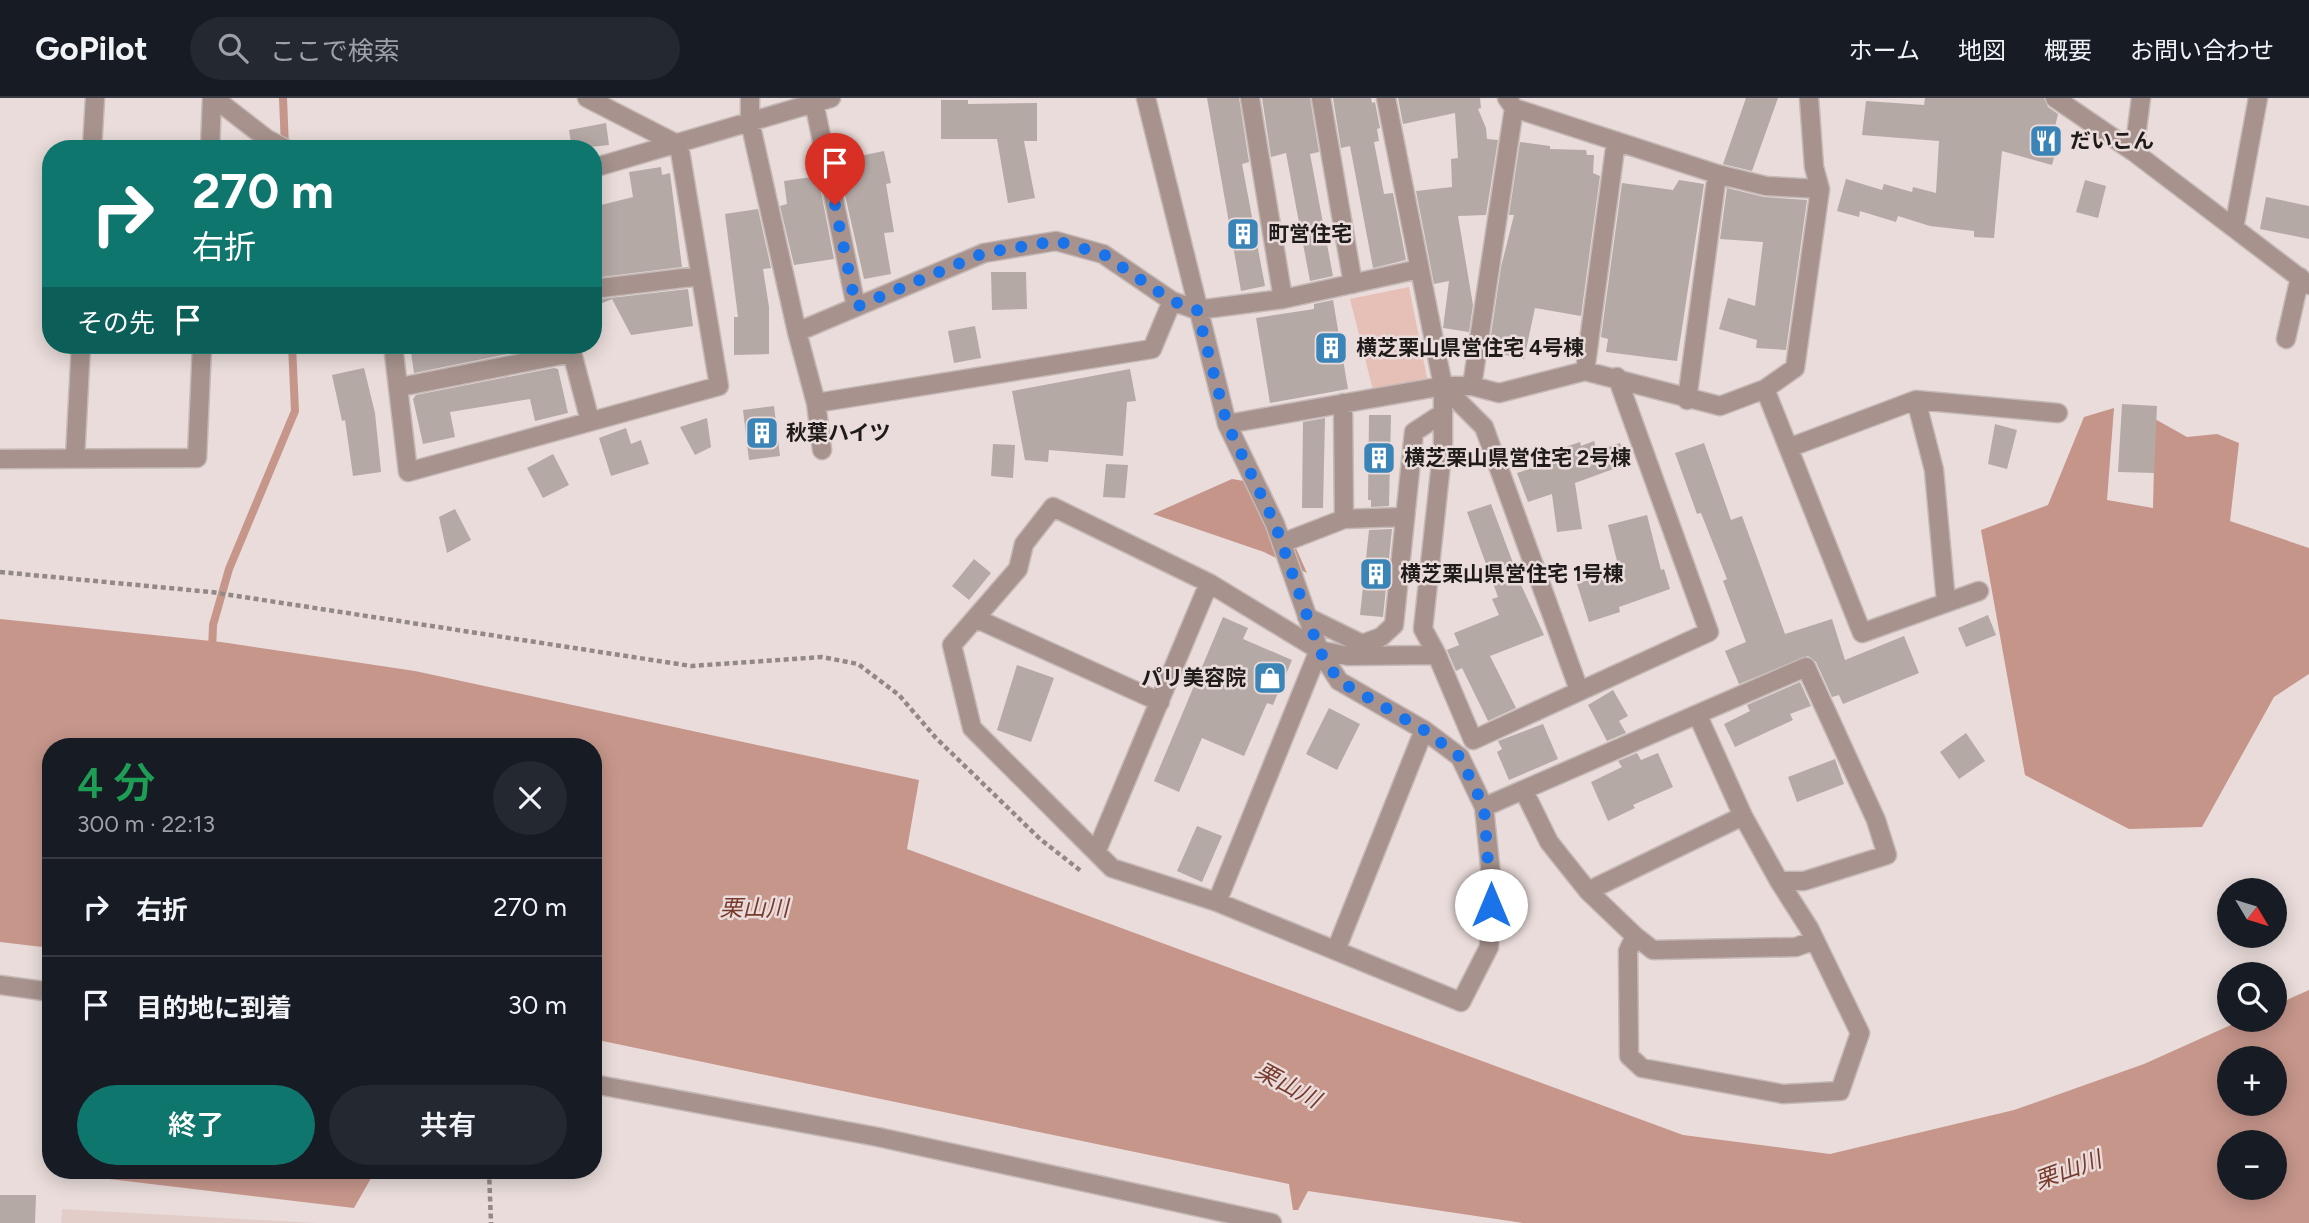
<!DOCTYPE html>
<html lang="ja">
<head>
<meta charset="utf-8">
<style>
	body { margin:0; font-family:Figtree,"Noto Sans JP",sans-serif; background:#242831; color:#f1f3f6; height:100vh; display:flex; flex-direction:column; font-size:26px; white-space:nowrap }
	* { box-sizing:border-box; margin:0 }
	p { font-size:23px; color:#9ea1a6 }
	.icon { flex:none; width:38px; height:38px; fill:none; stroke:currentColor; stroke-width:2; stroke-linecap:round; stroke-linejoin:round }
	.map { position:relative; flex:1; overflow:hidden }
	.details { position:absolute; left:42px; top:640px; width:560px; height:441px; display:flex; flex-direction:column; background:#171b24; border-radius:28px; box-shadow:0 4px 18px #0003 }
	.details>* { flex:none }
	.banner { position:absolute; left:42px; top:42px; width:560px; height:214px; border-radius:28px; box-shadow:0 4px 18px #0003; background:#0f766e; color:#fff; overflow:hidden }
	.needle { width:46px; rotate:128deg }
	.tools { position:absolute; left:2217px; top:780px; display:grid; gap:14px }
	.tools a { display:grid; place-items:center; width:70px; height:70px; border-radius:50%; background:#171b24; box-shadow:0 4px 18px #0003; font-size:35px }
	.pin { position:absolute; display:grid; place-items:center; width:60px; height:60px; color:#fff; margin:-72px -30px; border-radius:50% 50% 50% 0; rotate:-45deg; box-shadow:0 0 7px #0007 }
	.pin .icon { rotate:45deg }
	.me { position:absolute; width:77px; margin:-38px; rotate:0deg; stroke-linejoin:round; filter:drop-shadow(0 0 5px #0008) }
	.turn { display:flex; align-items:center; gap:24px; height:147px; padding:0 35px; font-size:32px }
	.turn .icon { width:91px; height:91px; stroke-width:2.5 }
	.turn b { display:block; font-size:49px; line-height:60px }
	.then { display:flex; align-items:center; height:66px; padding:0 35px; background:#0003; gap:14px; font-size:26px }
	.round { display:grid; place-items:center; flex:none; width:74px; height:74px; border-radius:37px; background:#242831 }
	.headline { display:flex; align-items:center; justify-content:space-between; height:119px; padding:0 35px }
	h1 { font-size:42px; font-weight:600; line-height:52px; color:#1e9e55 }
	.action { display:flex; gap:14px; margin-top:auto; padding:14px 35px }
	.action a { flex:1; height:80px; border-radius:42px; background:#0f766e; color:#fff; font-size:28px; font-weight:600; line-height:80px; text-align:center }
	.action a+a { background:#242831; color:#f1f3f6 }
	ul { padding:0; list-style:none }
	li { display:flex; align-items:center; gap:21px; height:98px; padding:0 35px; border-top:2px solid #363941 }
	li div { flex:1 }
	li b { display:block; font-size:26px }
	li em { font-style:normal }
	header { display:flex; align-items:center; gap:42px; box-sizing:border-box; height:98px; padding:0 35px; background:#171b24; border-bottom:2px solid #363941 }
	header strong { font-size:33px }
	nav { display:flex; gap:38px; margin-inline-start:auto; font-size:24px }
	.search { width:490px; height:63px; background:#242831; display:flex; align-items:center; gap:18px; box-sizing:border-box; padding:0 24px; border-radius:38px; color:#9ea1a6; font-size:26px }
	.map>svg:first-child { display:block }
	.built { fill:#e2cdc8 }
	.green { fill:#e6c0b7 }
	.forest { fill:#c5958a }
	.water { fill:#c6968b; fill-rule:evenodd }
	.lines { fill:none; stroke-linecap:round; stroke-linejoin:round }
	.stream { stroke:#c6968b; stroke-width:8 }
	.building { fill:#b5a9a6 }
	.minor-casing { stroke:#c5b9b7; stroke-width:21 }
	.path { stroke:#928987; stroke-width:4.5; stroke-dasharray:5 3.5; stroke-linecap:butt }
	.minor { stroke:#a7928d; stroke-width:18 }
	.route { stroke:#1a73e8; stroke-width:12; stroke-dasharray:0 21.6 }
	.labels { text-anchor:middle; stroke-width:5; stroke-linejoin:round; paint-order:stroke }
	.poi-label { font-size:21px; font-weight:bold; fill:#1f1b1a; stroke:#e9dcda; text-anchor:start }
	.water-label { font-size:23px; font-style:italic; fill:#793a2d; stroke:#e9dcda }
</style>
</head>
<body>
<header>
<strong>GoPilot</strong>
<div class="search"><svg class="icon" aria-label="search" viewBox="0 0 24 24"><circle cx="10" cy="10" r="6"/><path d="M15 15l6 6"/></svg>ここで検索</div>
<nav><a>ホーム</a><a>地図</a><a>概要</a><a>お問い合わせ</a></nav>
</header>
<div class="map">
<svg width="2309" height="1125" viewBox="0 0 2309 1125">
	<rect width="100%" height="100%" fill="#e9dcda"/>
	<path class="built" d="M 62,1111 L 317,1125 L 61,1125 Z"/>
	<path class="green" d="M 1409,189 L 1427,280 L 1373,292 L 1350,201 Z"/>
	<path class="forest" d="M 2114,310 L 2107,402 L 2153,410 L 2155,321 L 2187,339 L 2217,336 L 2239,345 L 2230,423 L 2309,450 L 2309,576 L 2274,599 L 2202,729 L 2129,731 L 2025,677 L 1981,432 L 2048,407 L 2084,319 Z
		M 1232,381 L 1268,387 L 1307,475 L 1264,454 L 1153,416 Z"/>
	<path class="water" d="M 0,521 L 221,544 L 415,573 L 919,682 L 907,751 L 1683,1037 L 1830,1056 L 2014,1012 L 2144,966 L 2242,922 L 2275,922 L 2275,907 L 2309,892 L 2309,1125 L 1523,1125 L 1308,1093 L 1298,1112 L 1293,1112 L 1289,1086 L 593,941 L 593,649 L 51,649 L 51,850 L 0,844 ZM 2230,961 L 2275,961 L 2275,1006 L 2230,1006 ZM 2230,1045 L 2275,1045 L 2275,1090 L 2230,1090 Z
		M 84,1073 L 373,1073 L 374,1075 L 354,1110 L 84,1078 Z"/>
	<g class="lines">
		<path class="stream" d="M 283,0 L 285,49
			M 212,554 L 213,527 L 229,471 L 295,313 L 292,247"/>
	</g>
	<path class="building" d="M 1207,0 L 1239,0 L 1249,64 L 1242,66 L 1265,188 L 1241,193 Z
		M 1262,0 L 1310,0 L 1319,54 L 1310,56 L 1333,178 L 1310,183 L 1286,55 L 1271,59 Z
		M 1333,0 L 1371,0 L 1372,5 L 1375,4 L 1380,30 L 1377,31 L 1379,43 L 1374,44 L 1384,96 L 1393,95 L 1406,162 L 1373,170 L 1350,48 L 1341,50 Z
		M 1398,0 L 1480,0 L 1481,10 L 1478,11 L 1486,30 L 1487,41 L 1498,42 L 1486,117 L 1458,118 L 1473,207 L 1469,234 L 1443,230 L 1449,183 L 1434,186 L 1416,93 L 1452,89 L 1451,61 L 1458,60 L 1455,15 L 1403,26 Z
		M 1746,0 L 1778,0 L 1752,73 L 1723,66 Z
		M 1925,0 L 2044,0 L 2048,9 L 2058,16 L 2054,33 L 2061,34 L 2052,67 L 2002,53 L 1994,140 L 1974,139 L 1974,133 L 1930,128 L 1898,118 L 1896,124 L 1860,113 L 1859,119 L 1837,113 L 1846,81 L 1882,92 L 1884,86 L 1912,94 L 1913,89 L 1936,95 L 1939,43 L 1862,37 L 1866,3 L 1924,7 Z
		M 941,2 L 968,2 L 968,6 L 1037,5 L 1037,43 L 1024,43 L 1035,100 L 1008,105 L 997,41 L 941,41 Z
		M 606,25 L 609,47 L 572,51 L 569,32 Z
		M 1520,44 L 1550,48 L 1550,51 L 1586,52 L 1587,57 L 1594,57 L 1593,75 L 1600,78 L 1581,218 L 1535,210 L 1524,261 L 1497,255 L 1500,239 L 1491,237 L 1501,169 L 1514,117 L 1509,117 Z
		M 884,53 L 891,85 L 886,86 L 894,134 L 884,135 L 891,176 L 864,181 L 840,75 L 852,73 L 850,60 Z
		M 661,69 L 662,77 L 670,75 L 682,169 L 593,180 L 593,109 L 633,99 L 629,74 Z
		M 818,78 L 834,161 L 794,167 L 780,108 L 787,106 L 784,83 Z
		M 1679,82 L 1704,86 L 1677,263 L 1606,254 L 1608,241 L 1601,239 L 1622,85 L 1673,92 Z
		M 2085,82 L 2106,88 L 2098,120 L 2076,114 Z
		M 1727,90 L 1764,99 L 1807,102 L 1786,252 L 1756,250 L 1757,242 L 1719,231 L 1728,200 L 1755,208 L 1763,144 L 1720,141 Z
		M 2266,99 L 2309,108 L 2309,141 L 2260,131 Z
		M 758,111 L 771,170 L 763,171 L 769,209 L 769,256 L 734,257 L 734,219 L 738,219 L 725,116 Z
		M 991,174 L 1026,174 L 1027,211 L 992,212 Z
		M 688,191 L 693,228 L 631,237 L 612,201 L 593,209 L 593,202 Z
		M 1333,202 L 1348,291 L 1270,305 L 1256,220 L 1314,211 L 1314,206 Z
		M 975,228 L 981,260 L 954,265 L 948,233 Z
		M 410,247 L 552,247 L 414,275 Z
		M 364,270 L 375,315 L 381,374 L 353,378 L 345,322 L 342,323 L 332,277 Z
		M 554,270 L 558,271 L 568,315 L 535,323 L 530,301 L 450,314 L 455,339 L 423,346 L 413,301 L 416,297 Z
		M 1130,271 L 1136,303 L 1127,304 L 1123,358 L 1049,352 L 1048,364 L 1025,362 L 1012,293 Z
		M 2122,306 L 2157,308 L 2154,375 L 2118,374 Z
		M 774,308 L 780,358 L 749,362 L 743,312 Z
		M 1369,317 L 1391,317 L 1389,408 L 1371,409 L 1371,402 L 1368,402 Z
		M 707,320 L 711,349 L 695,357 L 680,329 Z
		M 1325,320 L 1323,410 L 1302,410 L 1303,324 Z
		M 1995,326 L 2017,332 L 2007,371 L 1988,366 Z
		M 626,330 L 631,346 L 641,342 L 649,366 L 611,378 L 599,340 Z
		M 1594,343 L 1597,353 L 1620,345 L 1627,366 L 1575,385 L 1582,431 L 1557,434 L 1552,396 L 1528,404 L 1517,375 L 1535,369 L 1532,360 L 1580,344 L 1581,348 Z
		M 1704,345 L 1731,422 L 1742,418 L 1785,536 L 1832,521 L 1845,562 L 1904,538 L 1919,575 L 1843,606 L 1839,597 L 1832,599 L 1816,564 L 1808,558 L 1739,586 L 1725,553 L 1746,544 L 1723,483 L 1727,481 L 1701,415 L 1697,416 L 1675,355 Z
		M 993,346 L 1015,347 L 1013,380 L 991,378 Z
		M 553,356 L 569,387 L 543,400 L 527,370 Z
		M 1106,366 L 1128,367 L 1125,400 L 1103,399 Z
		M 1491,406 L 1522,489 L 1544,537 L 1490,558 L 1516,610 L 1488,623 L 1462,570 L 1456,573 L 1447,552 L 1459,547 L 1454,535 L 1499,517 L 1492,501 L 1498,499 L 1467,414 Z
		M 455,411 L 471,442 L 447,455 L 439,419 Z
		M 1647,417 L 1661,472 L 1664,471 L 1670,491 L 1619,509 L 1620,514 L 1589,524 L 1577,486 L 1619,471 L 1608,427 Z
		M 1392,431 L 1383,519 L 1360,517 L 1369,432 Z
		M 974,461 L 991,475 L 969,502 L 952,488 Z
		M 1988,517 L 1996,537 L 1966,549 L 1958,530 Z
		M 1223,519 L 1248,530 L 1243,541 L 1292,562 L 1273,607 L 1267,605 L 1244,658 L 1202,640 L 1179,694 L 1154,683 Z
		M 1017,567 L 1054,580 L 1031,644 L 997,632 Z
		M 1800,584 L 1811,608 L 1790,616 L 1793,622 L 1735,649 L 1724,626 L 1750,613 L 1747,607 Z
		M 1613,592 L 1628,618 L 1619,623 L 1626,635 L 1607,643 L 1588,607 Z
		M 1329,610 L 1360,626 L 1337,672 L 1306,656 Z
		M 1543,626 L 1558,661 L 1509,682 L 1497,654 L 1502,651 L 1498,643 Z
		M 1966,635 L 1985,663 L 1959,681 L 1940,654 Z
		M 1637,655 L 1641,662 L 1658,655 L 1673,689 L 1633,707 L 1635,710 L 1608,723 L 1591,684 L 1622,669 L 1618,663 Z
		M 1835,661 L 1844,686 L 1797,704 L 1788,679 Z
		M 1197,728 L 1222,738 L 1202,784 L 1177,773 Z
		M 0,1097 L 36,1097 L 35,1125 L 0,1125 Z"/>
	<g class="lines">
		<defs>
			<path id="minor" d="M 214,0 L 267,41 L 286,51
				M 750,0 L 750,24 L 797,234
				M 1146,0 L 1227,326 L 1275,426 L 1319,552 L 1217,804
				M 1250,0 L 1283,201
				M 1321,0 L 1353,186
				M 1386,0 L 1443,288 L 1443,347 L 1423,531 L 1437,557 L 1473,642 L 1709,534 L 1617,279
				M 2055,0 L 2134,54 L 2309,187
				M 814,4 L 856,209
				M 1514,10 L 1717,76 L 1766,88 L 1820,91
				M 92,51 L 95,0
				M 210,51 L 212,0
				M 2134,54 L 2141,0
				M 593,70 L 831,0
				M 2234,130 L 2258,0
				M 593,191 L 700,178
				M 2286,241 L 2300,179
				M 393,247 L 408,374 L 719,288 L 679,47 L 587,0
				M 570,247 L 590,323
				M 1585,273 L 1616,43
				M 1443,288 L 1484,329 L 1579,592
				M 1472,288 L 1514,10 L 1507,0
				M 400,289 L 572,255
				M 1765,291 L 1862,535 L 1979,493
				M 1687,302 L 1717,76
				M 1916,302 L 1934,372 L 1946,504
				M 816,305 L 1152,251 L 1172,203
				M 1343,305 L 1344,421
				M 1227,326 L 1443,288 L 1472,288 L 1499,295 L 1585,273 L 1720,308 L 1765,291 L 1795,270 L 1820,91 L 1814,69 L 1809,0
				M 1791,349 L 1916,302 L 2058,315
				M 822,352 L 816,305 L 797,234 L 984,155 L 1056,143 L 1103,156 L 1172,203 L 1197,212 L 1283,201 L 1419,171
				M 75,360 L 81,247
				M 0,361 L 197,360 L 202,247
				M 1053,409 L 1209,485 L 1319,552 L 1339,583 L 1424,632 L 1460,659 L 1484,709 L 1492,787 L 1489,849 L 1461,904 L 1217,804 L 1112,770 L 972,630 L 952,547 L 1018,471 L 1024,446 Z
				M 1282,445 L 1344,421 L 1403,419
				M 1307,519 L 1362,546 L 1381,539 L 1394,527 L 1414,334 L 1443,315
				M 977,521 L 1160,604
				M 1319,552 L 1348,558 L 1437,557
				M 1524,693 L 1549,744 L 1588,793 L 1743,718
				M 1484,709 L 1806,569 L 1876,722 L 1887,757 L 1804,783 L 1779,783 L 1743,718 L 1698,618
				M 1097,752 L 1209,485
				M 1588,793 L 1635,838 L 1628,853 L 1629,958 L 1642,970 L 1783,996 L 1840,993 L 1860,935 L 1809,830 L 1779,783
				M 1635,838 L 1653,852 L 1796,849 L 1815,842
				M 1336,852 L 1424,632
				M 0,887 L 51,894
				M 593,986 L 878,1039 L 1272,1125"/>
		</defs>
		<use href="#minor" class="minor-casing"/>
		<path class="path" d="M 0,474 L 211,494 L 691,568 L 822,559 L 858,566 L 899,597 L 936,640 L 1040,741 L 1081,773
			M 489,1073 L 491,1125"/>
		<use href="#minor" class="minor"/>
	</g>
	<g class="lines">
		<path class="route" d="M 835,107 L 856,209 L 984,155 L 1056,143 L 1103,156 L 1172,203 L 1197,212 L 1227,326 L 1275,426 L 1319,552 L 1339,583 L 1424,632 L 1460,659 L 1484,709 L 1491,807"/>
	</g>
	<defs>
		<symbol id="restaurant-square" viewBox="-11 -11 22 22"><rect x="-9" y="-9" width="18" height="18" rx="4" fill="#3b84b8" stroke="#e9dcda"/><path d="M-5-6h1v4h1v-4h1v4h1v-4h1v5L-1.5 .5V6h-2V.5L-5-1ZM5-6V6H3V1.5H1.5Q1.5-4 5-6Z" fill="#fff"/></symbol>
		<symbol id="building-square" viewBox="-11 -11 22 22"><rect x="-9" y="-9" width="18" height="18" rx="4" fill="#3b84b8" stroke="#e9dcda"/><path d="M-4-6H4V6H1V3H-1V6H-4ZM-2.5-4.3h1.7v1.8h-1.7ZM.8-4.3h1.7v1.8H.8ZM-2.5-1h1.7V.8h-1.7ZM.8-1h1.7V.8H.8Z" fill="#fff"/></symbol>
		<symbol id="shop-square" viewBox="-11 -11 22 22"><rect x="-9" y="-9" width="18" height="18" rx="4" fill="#3b84b8" stroke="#e9dcda"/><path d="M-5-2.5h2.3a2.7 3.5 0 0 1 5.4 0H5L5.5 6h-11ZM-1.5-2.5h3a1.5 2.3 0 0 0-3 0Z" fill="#fff"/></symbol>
	</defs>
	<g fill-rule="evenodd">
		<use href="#restaurant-square" x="2027" y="24" width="38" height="38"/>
		<use href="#building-square" x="1224" y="117" width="38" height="38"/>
		<use href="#building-square" x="1312" y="231" width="38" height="38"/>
		<use href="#building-square" x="743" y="316" width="38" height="38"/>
		<use href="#building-square" x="1360" y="341" width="38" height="38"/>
		<use href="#building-square" x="1357" y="457" width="38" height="38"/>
		<use href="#shop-square" x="1251" y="561" width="38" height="38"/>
	</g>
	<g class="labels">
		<g class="poi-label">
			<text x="2070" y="50">だいこん</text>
			<text x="1268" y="143">町営住宅</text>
			<text x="1356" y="257">横芝栗山県営住宅 4号棟</text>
			<text x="786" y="342">秋葉ハイツ</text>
			<text x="1404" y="367">横芝栗山県営住宅 2号棟</text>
			<text x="1400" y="483">横芝栗山県営住宅 1号棟</text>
			<text x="1246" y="587" text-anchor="end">パリ美容院</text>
		</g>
		<g class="water-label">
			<text x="754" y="818">栗山川</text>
			<text transform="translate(1288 987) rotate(28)" y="8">栗山川</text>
			<text transform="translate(2068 1072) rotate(-20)" y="8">栗山川</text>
		</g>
	</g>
</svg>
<div class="tools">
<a><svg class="needle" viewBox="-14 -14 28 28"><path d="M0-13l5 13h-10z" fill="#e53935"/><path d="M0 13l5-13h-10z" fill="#9ea1a6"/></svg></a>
<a><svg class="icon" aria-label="search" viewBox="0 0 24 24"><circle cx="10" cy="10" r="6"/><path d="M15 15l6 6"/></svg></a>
<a>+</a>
<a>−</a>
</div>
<div class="pin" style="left:835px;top:107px;background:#d93025"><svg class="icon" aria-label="arrive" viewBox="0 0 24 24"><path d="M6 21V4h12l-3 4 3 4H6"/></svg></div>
<svg class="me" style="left:1491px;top:807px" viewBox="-20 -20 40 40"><circle r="19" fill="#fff"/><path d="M0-13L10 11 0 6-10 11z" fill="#1a73e8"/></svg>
<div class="banner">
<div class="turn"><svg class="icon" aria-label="right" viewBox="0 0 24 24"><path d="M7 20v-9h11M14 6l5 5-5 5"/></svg><div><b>270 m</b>右折</div></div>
<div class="then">その先<svg class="icon" aria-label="arrive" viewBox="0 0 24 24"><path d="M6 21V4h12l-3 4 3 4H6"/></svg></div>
</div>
<section class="details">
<div class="headline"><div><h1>4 分</h1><p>300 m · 22:13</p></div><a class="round"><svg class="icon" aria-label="close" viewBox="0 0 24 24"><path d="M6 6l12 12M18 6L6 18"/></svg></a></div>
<ul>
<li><svg class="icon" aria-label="right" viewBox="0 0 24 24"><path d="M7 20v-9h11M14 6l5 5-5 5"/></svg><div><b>右折</b></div><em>270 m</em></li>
<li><svg class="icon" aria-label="arrive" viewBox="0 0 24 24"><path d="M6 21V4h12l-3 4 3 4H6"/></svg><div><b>目的地に到着</b></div><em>30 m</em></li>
</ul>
<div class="action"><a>終了</a><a>共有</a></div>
</section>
</div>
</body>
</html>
